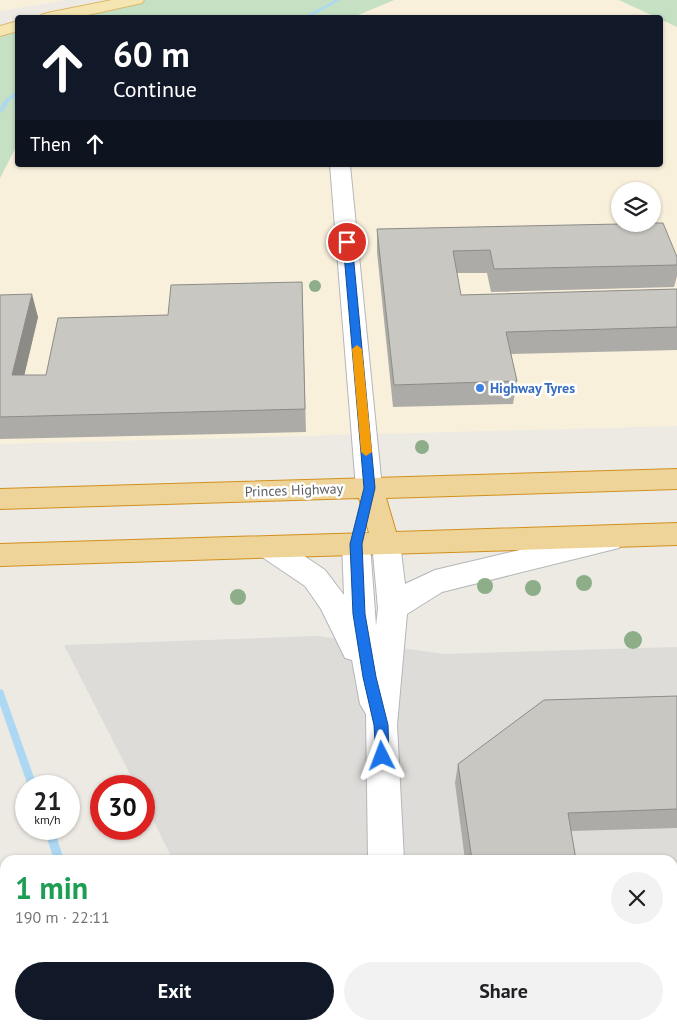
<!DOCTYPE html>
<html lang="en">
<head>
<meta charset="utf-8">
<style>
	body { margin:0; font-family:"PT Sans",sans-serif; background:#f2f2f2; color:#202124; height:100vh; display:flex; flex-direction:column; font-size:19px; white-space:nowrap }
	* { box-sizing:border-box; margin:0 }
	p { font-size:16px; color:#757577 }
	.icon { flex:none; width:28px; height:28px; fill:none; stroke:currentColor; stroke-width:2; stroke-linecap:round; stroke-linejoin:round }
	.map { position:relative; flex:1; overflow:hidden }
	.panel { position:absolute; left:0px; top:855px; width:678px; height:175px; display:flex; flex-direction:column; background:#fff; border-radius:15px 15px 0 0; box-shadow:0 1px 4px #0004 }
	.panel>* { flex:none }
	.guide { position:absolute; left:15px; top:15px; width:648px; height:152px; border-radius:5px; box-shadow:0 1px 4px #0004; background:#111827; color:#fff; overflow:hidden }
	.tools { position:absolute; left:611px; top:182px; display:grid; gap:10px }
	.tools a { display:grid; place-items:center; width:50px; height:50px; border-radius:50%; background:#fff; box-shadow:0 1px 4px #0004; font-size:25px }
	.speed { position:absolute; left:15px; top:775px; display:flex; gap:10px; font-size:25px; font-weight:700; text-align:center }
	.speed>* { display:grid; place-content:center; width:65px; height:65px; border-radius:50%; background:#fff; box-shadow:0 1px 4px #0004; line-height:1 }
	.speed small { font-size:12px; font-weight:400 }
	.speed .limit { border:8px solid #d22; background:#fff; color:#111 }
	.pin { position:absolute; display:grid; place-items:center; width:42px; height:42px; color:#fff; margin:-21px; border:2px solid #fff; border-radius:50%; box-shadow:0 1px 5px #0007 }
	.me { position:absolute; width:55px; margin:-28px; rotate:357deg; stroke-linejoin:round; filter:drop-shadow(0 0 4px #0008) }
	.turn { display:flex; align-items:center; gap:18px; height:105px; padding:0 15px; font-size:22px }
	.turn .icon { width:65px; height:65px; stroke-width:2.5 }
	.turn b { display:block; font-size:35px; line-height:42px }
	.then { display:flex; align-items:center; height:48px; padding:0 15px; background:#0003; gap:10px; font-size:19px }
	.round { display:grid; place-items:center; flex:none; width:52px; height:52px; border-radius:26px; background:#f2f2f2 }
	.summary { display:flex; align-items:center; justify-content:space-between; height:85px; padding:0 15px }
	h1 { font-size:30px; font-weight:700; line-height:38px; color:#1e9e55 }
	.primary-button { display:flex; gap:10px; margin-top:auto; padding:10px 15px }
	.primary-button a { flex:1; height:58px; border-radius:30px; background:#111827; color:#fff; font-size:20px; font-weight:700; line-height:58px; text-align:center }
	.primary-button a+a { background:#f2f2f2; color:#202124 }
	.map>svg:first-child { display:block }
	.commercial { fill:#f9f0dc; fill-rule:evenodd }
	.industrial { fill:#dedcd8 }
	.green { fill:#c5e0c3 }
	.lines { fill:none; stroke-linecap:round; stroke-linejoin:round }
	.stream { fill:#acd8f3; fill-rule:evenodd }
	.minor-casing { stroke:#b4b6b9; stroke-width:2 }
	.major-casing { stroke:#deb86a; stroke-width:2 }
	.highway-casing { stroke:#d2901e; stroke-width:2 }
	.minor { fill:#fff; fill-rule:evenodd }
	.major { fill:#f4e5b1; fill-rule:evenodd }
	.highway { fill:#eed498; fill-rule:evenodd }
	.tree { fill:#8dae89 }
	.wall { fill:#adaba7 }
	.shaded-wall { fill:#8d8b88 }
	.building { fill:#c9c7c2; stroke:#8d8b88 }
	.route { fill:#1a73e8; stroke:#114b97 }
	.slow { fill:#f59e0b }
	.shop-dot { fill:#3f7fe0; stroke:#fff; stroke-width:2 }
	.labels { text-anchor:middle; stroke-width:5; stroke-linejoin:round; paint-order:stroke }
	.shop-label { font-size:14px; font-weight:bold; fill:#366cbe; stroke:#fff; text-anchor:start }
	.street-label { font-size:14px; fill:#5c5f62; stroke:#fff }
</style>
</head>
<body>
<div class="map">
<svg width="677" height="1030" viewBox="0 0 677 1030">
	<rect width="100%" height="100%" fill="#eceae3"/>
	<path class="commercial" d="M 0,0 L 66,0 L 0,11 Z
		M 394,0 L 619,0 L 657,17 L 353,18 Z
		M 660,19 L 677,27 L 677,426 L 0,444 L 0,178 L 17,145 L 18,165 L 660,165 ZM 620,191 L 652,191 L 652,224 L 620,224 Z"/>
	<path class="industrial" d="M 317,636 L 444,654 L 677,647 L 677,1030 L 213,1030 L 213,1025 L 672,1025 L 672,860 L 173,860 L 144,802 L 144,786 L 136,786 L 64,645 Z"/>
	<path class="green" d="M 136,0 L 394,0 L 353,17 L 47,18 Z
		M 619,0 L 677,0 L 677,27 Z
		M 17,26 L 17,145 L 0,178 L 0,31 Z"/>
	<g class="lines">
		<path class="stream" d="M 335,0 L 340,0 L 308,18 L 302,18 Z
			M 18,92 L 18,95 L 10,100 L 2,112 L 0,113 C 0,102 8,96 18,92 Z
			M 0,689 L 3,690 L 4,693 L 37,786 L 28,786 L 0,705 Z
			M 44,829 L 54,829 L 64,860 L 54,860 Z
			M 100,1025 L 110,1025 L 112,1030 L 102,1030 Z"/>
		<defs>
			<path id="minor" d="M 330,165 L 350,165 L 382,488 L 379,495 L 369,498 L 359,495 L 356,488 Z
				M 609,529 L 619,532 L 623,540 L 619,548 L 442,592 L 407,614 L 397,725 L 404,860 L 368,860 L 366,714 L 360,704 L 352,660 L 345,658 L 321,609 L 305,586 L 259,555 L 255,547 L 259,539 L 269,536 L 279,539 L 325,570 L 344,595 L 342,544 L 346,536 L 356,533 L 366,536 L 370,544 L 376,626 L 378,608 L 372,543 L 376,535 L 386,532 L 396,535 L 400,543 L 405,584 L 435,570 Z
				M 373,1025 L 411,1025 L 412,1030 L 374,1030 Z"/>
			<path id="major" d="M 112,0 L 144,0 L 142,3 L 74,18 L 39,18 L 41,15 L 47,13 Z
				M 18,21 L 18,31 L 0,36 L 0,26 Z"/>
			<path id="highway" d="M 677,469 L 677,489 L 386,498 L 396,532 L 677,523 L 677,545 L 0,566 L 0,544 L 369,533 L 359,498 L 0,509 L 0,489 Z"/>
		</defs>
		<use href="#minor" class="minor-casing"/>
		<use href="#major" class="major-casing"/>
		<use href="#highway" class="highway-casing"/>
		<use href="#minor" class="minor"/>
		<use href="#major" class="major"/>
		<use href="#highway" class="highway"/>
	</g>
	<g class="tree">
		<circle cx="315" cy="286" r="6"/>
		<circle cx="422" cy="447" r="7"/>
		<circle cx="584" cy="583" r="8"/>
		<circle cx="485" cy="586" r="8"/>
		<circle cx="533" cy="588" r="8"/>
		<circle cx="238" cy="597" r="8"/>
		<circle cx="633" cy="640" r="9"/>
	</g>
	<path class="wall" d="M 377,229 L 677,257 L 677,276 L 674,287 L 491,292 L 487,273 L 457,273 L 461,295 L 677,289 L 677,350 L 511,354 L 517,381 L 513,404 L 393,407 L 377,252 Z
		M 302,282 L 306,432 L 0,439 L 0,295 L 38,317 L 24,375 L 46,375 L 168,315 Z
		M 677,696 L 677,828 L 571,831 L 576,860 L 465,860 L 455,783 L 458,764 Z
		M 588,1025 L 672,1025 L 677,1030 L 589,1030 Z"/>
	<path class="shaded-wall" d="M 32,294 L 38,317 L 19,398 L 12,375 Z"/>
	<path class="building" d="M 652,223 L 663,223 L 677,257 L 677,265 L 494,269 L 490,250 L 453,251 L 461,295 L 677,289 L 677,327 L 506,332 L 517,381 L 394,385 L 377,229 L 620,224 L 652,224 Z
		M 302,282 L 305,409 L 0,417 L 0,295 L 32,294 L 12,375 L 46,375 L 58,318 L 168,315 L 171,285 Z
		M 677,696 L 677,809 L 568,813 L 576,860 L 472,860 L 458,764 L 544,700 Z
		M 672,899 L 677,899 L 677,1030 L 600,1030 L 599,1025 L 672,1025 Z"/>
	<path class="route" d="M 347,239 L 352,242 L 375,488 L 362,544 L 365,614 L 376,677 L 388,725 L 389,756 L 387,761 L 382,762 L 378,761 L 376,756 L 374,725 L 363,677 L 353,614 L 350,544 L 364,488 L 343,242 Z"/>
	<path class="slow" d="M 357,345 L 362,349 L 372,452 L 366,456 L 361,452 L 352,349 Z"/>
	<circle class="shop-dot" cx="480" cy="388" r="5"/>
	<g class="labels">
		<g class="shop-label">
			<text x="490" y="393">Highway Tyres</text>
		</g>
		<g class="street-label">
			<text transform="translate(294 490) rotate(-2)" y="5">Princes Highway</text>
		</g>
	</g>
</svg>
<div class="tools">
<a><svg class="icon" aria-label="layers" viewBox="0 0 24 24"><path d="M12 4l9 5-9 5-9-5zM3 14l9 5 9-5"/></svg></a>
</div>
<div class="speed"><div>21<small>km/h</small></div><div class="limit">30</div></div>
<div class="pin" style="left:347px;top:242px;background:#d93025"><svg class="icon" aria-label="arrive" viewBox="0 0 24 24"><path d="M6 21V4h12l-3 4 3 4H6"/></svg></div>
<svg class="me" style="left:382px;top:756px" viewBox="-20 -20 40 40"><path d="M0-17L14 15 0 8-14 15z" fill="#1a73e8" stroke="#fff" stroke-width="4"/></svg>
<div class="guide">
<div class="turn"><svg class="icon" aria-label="ahead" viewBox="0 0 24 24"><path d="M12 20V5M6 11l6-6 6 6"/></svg><div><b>60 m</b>Continue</div></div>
<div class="then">Then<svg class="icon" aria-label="ahead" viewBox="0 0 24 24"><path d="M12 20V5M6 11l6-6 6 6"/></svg></div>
</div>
<section class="panel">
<div class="summary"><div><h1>1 min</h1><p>190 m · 22:11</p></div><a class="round"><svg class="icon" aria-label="close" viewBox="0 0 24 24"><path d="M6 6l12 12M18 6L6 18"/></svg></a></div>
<div class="primary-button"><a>Exit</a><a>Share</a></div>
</section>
</div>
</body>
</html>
